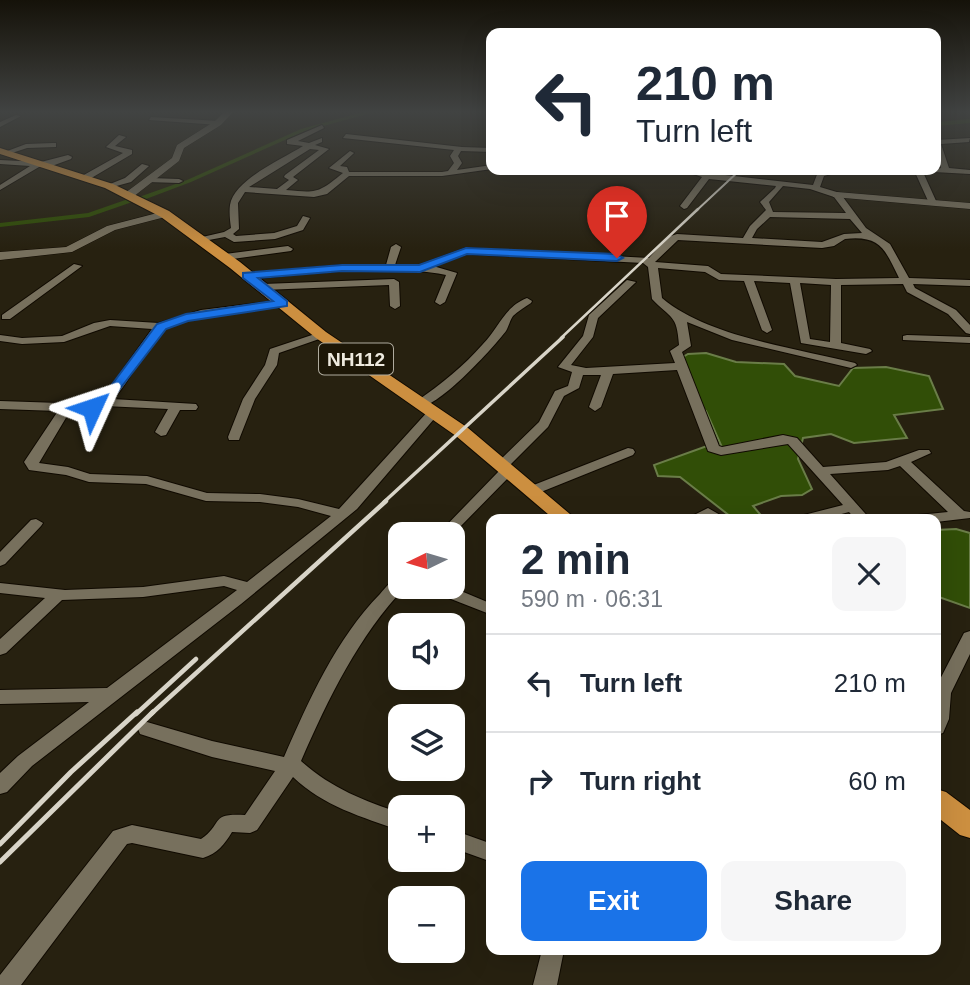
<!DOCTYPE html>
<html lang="en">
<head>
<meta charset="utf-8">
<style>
	body { margin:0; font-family:Arial,sans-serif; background:#f6f6f7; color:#1f2937; height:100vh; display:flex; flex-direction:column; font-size:26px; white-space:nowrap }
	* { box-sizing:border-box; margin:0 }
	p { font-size:23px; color:#747a83 }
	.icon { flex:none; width:38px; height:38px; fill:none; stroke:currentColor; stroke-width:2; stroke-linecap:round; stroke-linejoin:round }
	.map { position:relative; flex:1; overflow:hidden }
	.sheet { position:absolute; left:486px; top:514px; width:455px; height:441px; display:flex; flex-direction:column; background:#fff; border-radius:14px; box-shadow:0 7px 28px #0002 }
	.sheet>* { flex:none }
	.banner { position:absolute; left:486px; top:28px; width:455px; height:147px; border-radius:14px; box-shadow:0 7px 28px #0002; background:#fff; color:#1f2937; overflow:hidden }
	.needle { width:46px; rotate:265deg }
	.tools { position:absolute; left:388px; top:522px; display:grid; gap:14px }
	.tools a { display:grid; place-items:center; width:77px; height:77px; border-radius:14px; background:#fff; box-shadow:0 7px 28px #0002; font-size:35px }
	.pin { position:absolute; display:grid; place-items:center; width:60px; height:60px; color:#fff; margin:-72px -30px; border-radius:50% 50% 50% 0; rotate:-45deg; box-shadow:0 0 7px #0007 }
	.pin .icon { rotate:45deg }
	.me { position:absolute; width:77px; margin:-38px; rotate:48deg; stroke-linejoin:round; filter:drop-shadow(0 0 5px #0008) }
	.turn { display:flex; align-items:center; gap:24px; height:147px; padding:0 35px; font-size:32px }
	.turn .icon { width:91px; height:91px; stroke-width:2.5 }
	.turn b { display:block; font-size:49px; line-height:60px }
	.round { display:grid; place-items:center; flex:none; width:74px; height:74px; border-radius:14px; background:#f6f6f7 }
	.headline { display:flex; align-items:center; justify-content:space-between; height:119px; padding:0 35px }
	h1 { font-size:42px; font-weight:700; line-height:52px }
	.action { display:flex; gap:14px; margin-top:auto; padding:14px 35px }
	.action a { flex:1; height:80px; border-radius:14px; background:#1a73e8; color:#fff; font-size:28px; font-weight:700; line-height:80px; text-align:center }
	.action a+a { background:#f6f6f7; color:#1f2937 }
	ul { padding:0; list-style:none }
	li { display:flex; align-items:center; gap:21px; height:98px; padding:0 35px; border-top:2px solid #e0e1e3 }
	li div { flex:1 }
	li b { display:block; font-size:26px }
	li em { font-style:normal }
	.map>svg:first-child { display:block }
	.water { fill:#314e07; stroke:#6a7d48; stroke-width:2 }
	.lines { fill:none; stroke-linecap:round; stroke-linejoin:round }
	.canal { fill:#314e07; fill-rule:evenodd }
	.minor-casing { stroke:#100a00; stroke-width:2 }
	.tertiary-casing { stroke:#100a00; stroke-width:1 }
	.trunk-casing { stroke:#100a00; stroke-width:2 }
	.minor { fill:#77705d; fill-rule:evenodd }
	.tertiary { fill:#77705d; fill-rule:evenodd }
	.trunk { fill:#cc8f40; fill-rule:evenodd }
	.rail-far4 { stroke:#d8d4c8; stroke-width:2 }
	.rail-far3 { stroke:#d8d4c8; stroke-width:2.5 }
	.rail-far2 { stroke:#d8d4c8; stroke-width:3.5 }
	.rail-far1 { stroke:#d8d4c8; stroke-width:4.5 }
	.rail { stroke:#d8d4c8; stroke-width:5 }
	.route { fill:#1a73e8; stroke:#114b97; stroke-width:2 }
	.labels { text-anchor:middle; stroke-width:5; stroke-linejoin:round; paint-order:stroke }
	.shield { fill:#1d1707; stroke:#afab9e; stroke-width:2 }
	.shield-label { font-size:19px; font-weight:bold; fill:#eeeadf }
</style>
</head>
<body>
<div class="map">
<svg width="970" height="985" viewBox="0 0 970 985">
	<rect width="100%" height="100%" fill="#272110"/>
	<path class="water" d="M 706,353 L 736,362 L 784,364 L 795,376 L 839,386 L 853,368 L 886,367 L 929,376 L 943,409 L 894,415 L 907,438 L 854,443 L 831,434 L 803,438 L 798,459 L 812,489 L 802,495 L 781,496 L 753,506 L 765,520 L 735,520 L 680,477 L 658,476 L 654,465 L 707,446 L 721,445 L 706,411 L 694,405 L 678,360 L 688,354 Z
		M 956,529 L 970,533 L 970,608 L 936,596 L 936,530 Z"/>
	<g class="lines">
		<path class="canal" d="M 367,111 L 378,111 L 305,131 L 191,182 L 146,199 L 139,197 L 187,180 L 301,129 Z
			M 970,119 L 970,123 L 936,126 L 936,122 Z
			M 131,198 L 138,200 L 89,217 L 0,227 L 0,223 L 88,213 Z"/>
		<defs>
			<path id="minor" d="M 16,115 L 21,116 L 0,127 L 0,122 Z
				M 151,117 L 219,121 L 222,123 L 219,125 L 149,120 Z
				M 322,125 L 324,128 L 298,141 L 309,143 L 322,138 L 322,142 L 315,145 L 329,149 L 293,177 L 298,180 L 286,190 C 318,193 318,193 343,173 L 329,168 L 350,151 L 354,153 L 340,166 L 347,167 L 349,172 L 442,172 L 448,171 L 454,163 L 450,156 L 454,150 L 343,138 L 346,134 L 462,147 L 492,148 L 492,152 L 461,151 L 458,156 L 462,163 L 457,170 L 492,165 L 492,169 L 442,176 L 349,176 L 327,194 L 314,197 L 245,192 L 238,203 L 239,229 L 233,234 L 236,236 L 274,233 L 297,226 L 303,216 L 310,218 L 303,230 L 275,239 L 234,242 L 225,237 L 198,242 L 198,238 L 224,232 L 231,228 C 230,221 229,212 230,205 C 234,180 282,159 303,146 L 287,144 L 287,140 ZM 310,149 L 319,150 L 285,175 L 284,177 L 289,180 L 277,189 L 249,187 Z
				M 119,135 L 126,137 L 115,146 L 132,150 L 132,154 L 88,180 L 82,180 L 82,176 L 123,153 L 106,147 Z
				M 970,138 L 969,142 L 941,144 L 949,168 L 970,170 L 970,174 L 934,172 L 933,170 L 941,168 L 936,152 L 936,140 Z
				M 53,143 L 56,143 L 56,147 L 27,148 L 6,155 L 2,153 L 26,144 Z
				M 68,155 L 72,157 L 71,159 L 49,167 L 39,167 L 0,190 L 0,185 L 30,166 L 0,164 L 0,160 L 41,162 Z
				M 142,164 L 149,166 L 131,182 L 109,188 L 105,186 L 125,178 Z
				M 682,170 L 813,185 L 818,172 L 844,170 L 824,176 L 820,187 L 840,193 L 866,228 L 890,244 L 909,278 L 970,280 L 970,286 L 913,284 L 915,288 L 956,310 L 970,325 L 970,334 L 966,333 L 948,314 L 907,292 L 903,284 L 841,285 L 841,343 L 870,349 L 872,351 L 866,354 L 801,343 L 790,283 L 754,281 L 772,330 L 767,333 L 762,330 L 744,281 L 719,280 L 705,272 L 658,268 L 662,298 C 708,337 796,348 855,363 L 857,365 L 851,368 L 732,340 L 687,322 L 691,346 L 682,352 L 719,446 L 722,447 L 783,435 L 797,438 L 823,467 L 886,462 L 919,450 L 929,450 L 931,453 L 911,462 L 964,511 L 970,512 L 970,518 L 936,522 L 936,520 L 901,520 L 908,516 L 948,512 L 900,466 L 888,470 L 830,474 L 871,520 L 856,520 L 849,512 L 819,520 L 794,520 L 796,517 L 843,505 L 788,444 L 721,455 L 708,451 L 677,370 L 613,374 L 601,407 L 595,411 L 589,407 L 601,375 L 583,375 L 579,388 L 564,396 L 548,427 L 509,466 L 515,470 L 513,473 L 453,534 L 438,534 L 501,469 L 495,465 L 539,422 L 555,391 L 568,386 L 572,372 L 558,367 L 583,336 L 589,315 L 627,280 L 636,282 L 598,318 L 593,337 L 571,365 L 586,368 L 675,363 L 670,351 L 679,345 C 677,314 671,319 652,299 L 648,267 L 643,263 L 467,254 L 433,266 L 457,273 L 445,302 L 440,305 L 435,302 L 446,275 C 385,263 309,274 247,279 L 242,276 L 247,273 L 343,265 L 386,265 L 391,247 L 396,244 L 401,247 L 395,265 L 419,265 L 466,248 L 649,258 L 668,237 L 677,234 L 743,238 L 750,226 L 766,210 L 760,202 L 775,188 L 776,186 L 709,179 L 687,208 L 684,209 L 680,206 L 702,177 ZM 783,186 L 810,189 L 834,197 L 846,213 L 773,212 L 769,202 ZM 770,217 L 850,219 L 862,233 L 844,234 L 822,242 L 752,238 L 757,229 ZM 845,239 C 881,235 885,250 899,278 L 836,279 L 721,274 L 708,266 L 655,262 L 678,240 L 822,248 L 834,246 ZM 800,283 L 831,285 L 830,342 L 810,339 Z
				M 914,170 L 922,170 L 937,203 L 936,205 L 929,203 Z
				M 150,178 L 179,179 L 183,181 L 179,183 L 147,182 L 146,180 Z
				M 288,246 L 293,249 L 291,251 L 225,260 L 220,257 L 225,254 Z
				M 74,264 L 82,266 L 10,319 L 2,319 L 2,315 Z
				M 394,279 L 399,282 L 400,306 L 395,309 L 390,306 L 389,285 L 263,290 L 258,287 L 263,284 Z
				M 527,298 L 532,301 L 531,303 C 525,307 518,311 513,316 C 510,320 509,326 506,331 C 493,348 437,410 417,407 L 415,404 L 417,401 C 440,385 464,366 483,344 C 499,328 504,307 527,298 Z
				M 283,300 L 287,301 L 287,305 C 249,313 183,307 156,336 C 139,355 131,381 113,399 L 196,404 L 198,407 L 196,410 L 180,410 L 166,435 L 161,436 L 155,432 L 168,409 L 104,406 L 92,412 L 70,411 L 39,463 L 68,467 L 90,474 L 147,476 L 207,493 L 260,494 L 298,499 L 339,509 L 430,409 L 438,409 L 440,412 L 357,509 L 241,604 L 32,766 L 7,792 L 0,794 L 0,773 L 18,756 L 89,702 L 0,704 L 0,690 L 107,688 L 237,590 L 224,586 L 143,597 L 62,600 L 6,653 L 0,655 L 0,639 L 45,598 L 0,593 L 0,583 L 65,590 L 143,587 L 224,576 L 247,582 L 331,516 L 298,507 L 260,502 L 206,501 L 146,484 L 89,482 L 66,475 L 29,470 L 24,462 L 58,411 L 0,409 L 0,401 L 90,404 L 109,389 L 152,329 L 110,326 L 64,342 L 22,344 L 0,341 L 0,335 L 22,338 L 62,336 L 94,323 L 110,320 L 159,323 L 201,310 Z
				M 321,332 L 326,335 L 325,337 L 279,353 L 277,365 L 255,399 L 240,437 L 239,440 L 229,440 L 228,437 L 243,399 L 265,365 L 270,349 Z
				M 907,335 L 970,337 L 970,343 L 903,340 L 903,336 Z
				M 628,448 L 633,449 L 635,452 L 633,455 L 536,494 L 526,494 L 524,491 L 526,488 Z
				M 708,508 L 729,520 L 708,518 L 684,520 Z
				M 36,519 L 43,523 L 41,526 L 5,564 L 0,566 L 0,552 L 31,520 Z
				M 401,577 L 401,586 L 406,586 C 358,637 329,697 301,761 C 331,788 364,801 401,813 L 401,831 C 362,817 323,806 293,777 L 257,830 L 250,833 L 232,832 C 224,845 218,853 203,858 L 132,843 L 127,844 L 21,985 L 0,985 L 0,975 L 113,831 L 132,825 L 201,839 C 224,824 208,813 245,815 L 275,771 L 212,757 L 140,734 L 138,729 L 140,724 L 147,722 L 212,741 L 284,757 C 309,700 336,639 380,594 C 386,587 392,579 401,577 Z
				M 426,586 L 449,586 L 492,604 L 492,615 L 428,590 Z
				M 970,631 L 970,654 L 951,693 L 949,719 L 943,733 L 936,735 L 936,687 L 964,633 Z
				M 453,830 L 492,844 L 492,862 L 453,848 Z
				M 542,950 L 564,950 L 557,985 L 533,985 Z"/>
			<path id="tertiary" d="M 225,111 L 234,111 L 221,125 L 184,148 L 179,161 L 133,197 L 125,197 L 125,193 L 172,158 L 177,145 L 215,121 Z
				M 837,192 L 970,203 L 970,209 L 833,197 L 833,193 Z
				M 165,211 L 169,212 L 169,216 L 115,230 L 72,252 L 0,260 L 0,252 L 66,247 L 107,226 Z"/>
			<path id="trunk" d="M 0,148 L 113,184 L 169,211 L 240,262 L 326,332 L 468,428 L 577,520 L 555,520 L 456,436 L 316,338 L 230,268 L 161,217 L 105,188 L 0,154 Z
				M 936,789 L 946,792 L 970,810 L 970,838 L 960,835 L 936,816 Z"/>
		</defs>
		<use href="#minor" class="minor-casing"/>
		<use href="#tertiary" class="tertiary-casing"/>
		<use href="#trunk" class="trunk-casing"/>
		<use href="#minor" class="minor"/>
		<use href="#tertiary" class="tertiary"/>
		<use href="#trunk" class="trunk"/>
		<path class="rail-far4" d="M 696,211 L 740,170"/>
		<path class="rail-far3" d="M 561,338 L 698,209"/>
		<path class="rail-far2" d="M 384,502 L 563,337"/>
		<path class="rail-far1" d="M 136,714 L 196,659
			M 151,714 L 386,501"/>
		<path class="rail" d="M 0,844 L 71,772 L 137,712
			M 0,862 L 153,712"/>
	</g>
	<linearGradient id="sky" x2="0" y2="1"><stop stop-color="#151209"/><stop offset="0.45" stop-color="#414342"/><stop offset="1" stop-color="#414342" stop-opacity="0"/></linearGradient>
	<rect width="970" height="249" fill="url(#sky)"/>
	<path class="route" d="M 466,248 L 617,254 L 623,258 L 617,261 L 467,254 L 420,272 L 342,271 L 258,278 L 287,301 L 287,306 L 188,321 L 166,329 L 106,407 L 92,412 L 85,408 L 110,387 L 157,324 L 186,314 L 273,301 L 243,278 L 243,273 L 342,265 L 419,265 Z"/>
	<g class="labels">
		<rect class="shield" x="319" y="343.5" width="74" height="31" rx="5"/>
		<g class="shield-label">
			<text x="356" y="366">NH112</text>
		</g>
	</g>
</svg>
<div class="tools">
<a><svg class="needle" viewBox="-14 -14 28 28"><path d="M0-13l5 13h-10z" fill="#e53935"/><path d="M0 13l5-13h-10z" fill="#747a83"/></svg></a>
<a><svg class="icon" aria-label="sound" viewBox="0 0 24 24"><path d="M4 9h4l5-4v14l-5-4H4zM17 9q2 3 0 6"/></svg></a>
<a><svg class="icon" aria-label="layers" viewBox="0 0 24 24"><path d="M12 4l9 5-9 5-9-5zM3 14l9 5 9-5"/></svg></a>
<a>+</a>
<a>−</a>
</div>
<div class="pin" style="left:617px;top:258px;background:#d93025"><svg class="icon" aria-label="arrive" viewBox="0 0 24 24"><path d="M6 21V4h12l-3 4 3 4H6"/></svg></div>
<svg class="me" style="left:92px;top:408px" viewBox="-20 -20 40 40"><path d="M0-17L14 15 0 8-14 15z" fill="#1a73e8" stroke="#fff" stroke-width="4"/></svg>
<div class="banner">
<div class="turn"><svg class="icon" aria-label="left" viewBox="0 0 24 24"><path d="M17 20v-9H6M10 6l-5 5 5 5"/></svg><div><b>210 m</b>Turn left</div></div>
</div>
<section class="sheet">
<div class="headline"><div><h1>2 min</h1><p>590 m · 06:31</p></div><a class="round"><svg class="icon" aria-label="close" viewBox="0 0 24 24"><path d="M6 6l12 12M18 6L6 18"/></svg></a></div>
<ul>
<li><svg class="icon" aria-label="left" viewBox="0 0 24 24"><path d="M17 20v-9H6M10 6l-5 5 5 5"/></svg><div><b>Turn left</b></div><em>210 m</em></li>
<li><svg class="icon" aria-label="right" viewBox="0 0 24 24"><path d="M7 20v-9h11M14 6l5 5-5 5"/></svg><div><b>Turn right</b></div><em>60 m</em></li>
</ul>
<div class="action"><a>Exit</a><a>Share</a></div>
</section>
</div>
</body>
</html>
